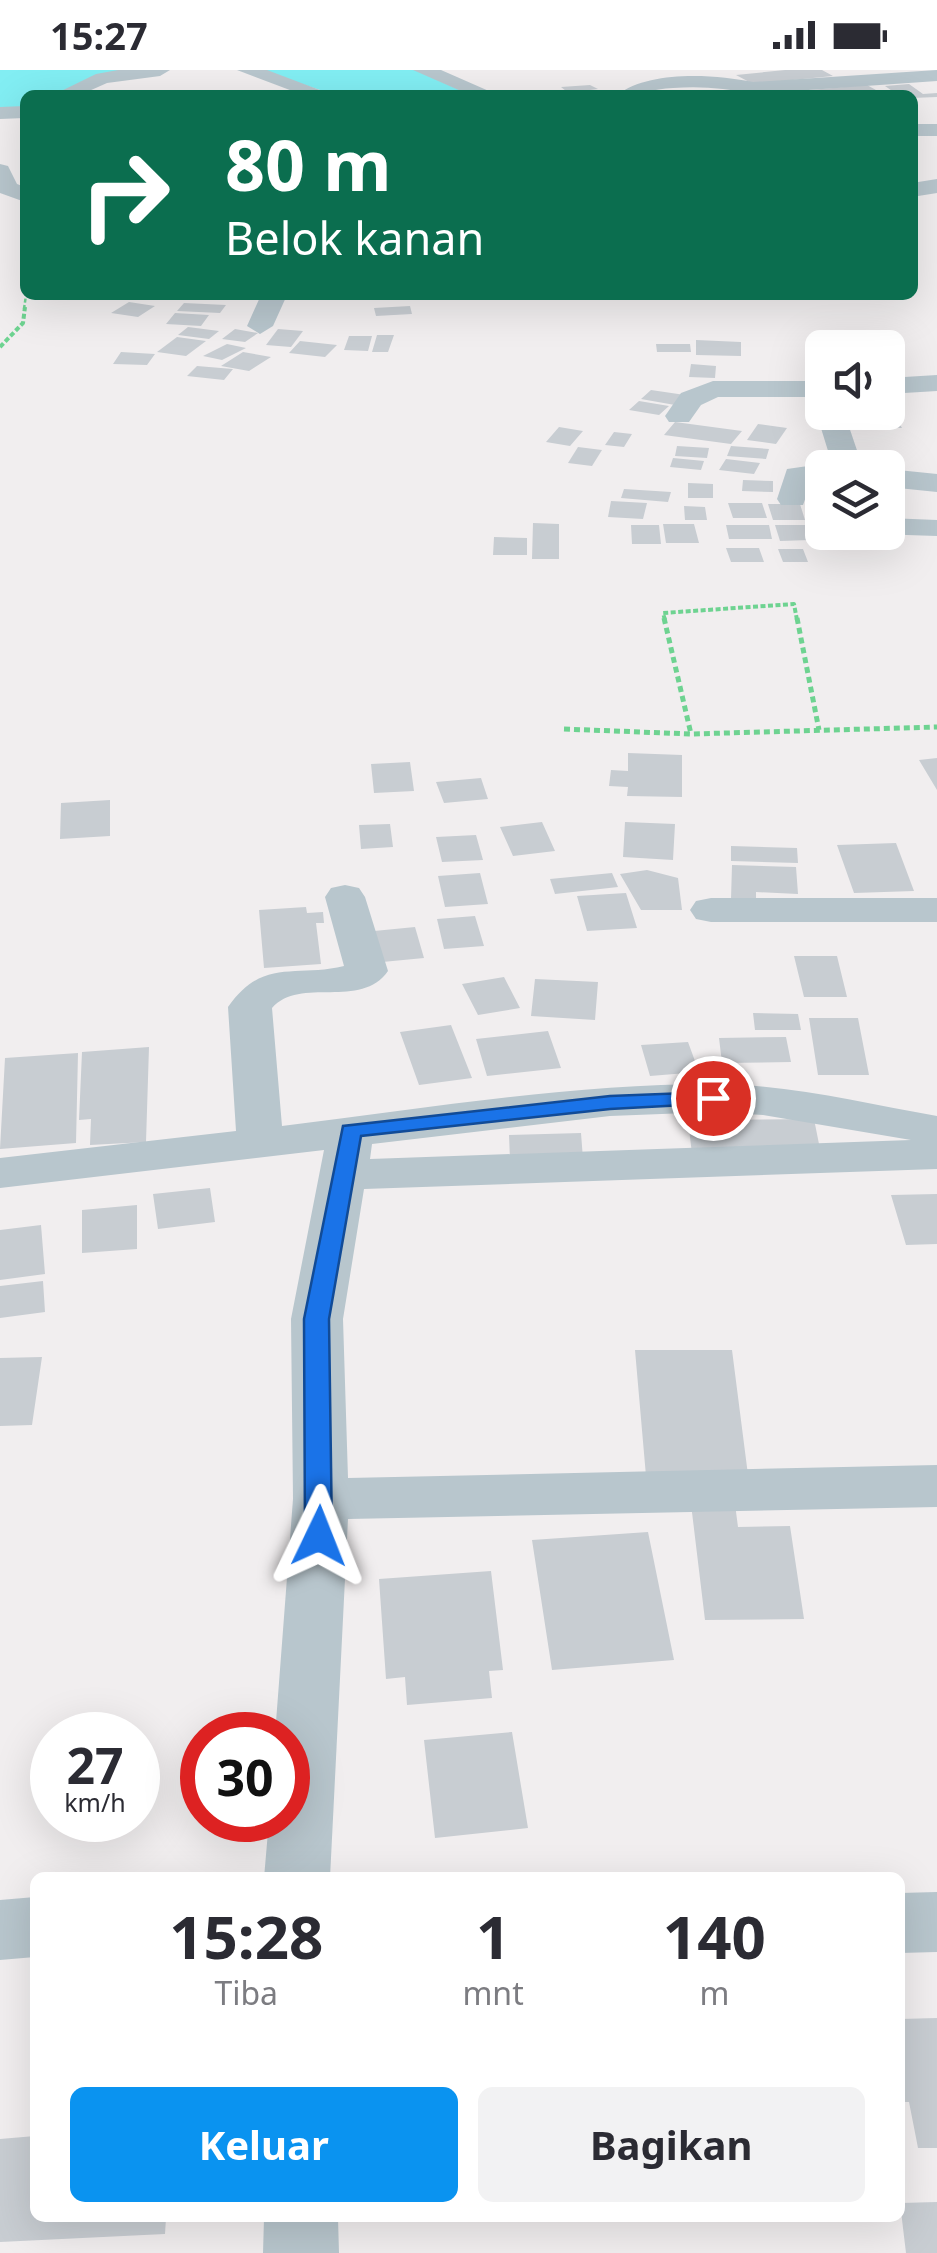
<!DOCTYPE html>
<html lang="id">
<head>
<meta charset="utf-8">
<style>
	body { margin:0; font-family:"Noto Sans",sans-serif; background:#f2f2f3; color:#2b2b33; height:100vh; display:flex; flex-direction:column; font-size:38px; white-space:nowrap }
	* { box-sizing:border-box; margin:0 }
	p { font-size:32px; color:#7c7c81 }
	.icon { flex:none; width:55px; height:55px; fill:none; stroke:currentColor; stroke-width:2; stroke-linecap:round; stroke-linejoin:round }
	.map { position:relative; flex:1; overflow:hidden }
	.panel { position:absolute; left:30px; top:1802px; width:875px; height:350px; display:flex; flex-direction:column; background:#fff; border-radius:15px; box-shadow:0 10px 40px #0002 }
	.panel>* { flex:none }
	.top-card { position:absolute; left:20px; top:20px; width:898px; height:210px; border-radius:15px; box-shadow:0 10px 40px #0002; background:#0b6e4f; color:#fff; overflow:hidden }
	.fabs { position:absolute; left:805px; top:260px; display:grid; gap:20px }
	.fabs a { display:grid; place-items:center; width:100px; height:100px; border-radius:15px; background:#fff; box-shadow:0 10px 40px #0002; font-size:50px }
	.speed { position:absolute; left:30px; top:1642px; display:flex; gap:20px; font-size:50px; font-weight:700; text-align:center }
	.speed>* { display:grid; place-content:center; width:130px; height:130px; border-radius:50%; background:#fff; box-shadow:0 10px 40px #0002; line-height:1 }
	.speed small { font-size:25px; font-weight:400 }
	.speed .limit { border:15px solid #d22; background:#fff; color:#111 }
	.pin { position:absolute; display:grid; place-items:center; width:85px; height:85px; color:#fff; margin:-42px; border:5px solid #fff; border-radius:50%; box-shadow:0 2px 10px #0007 }
	.me { position:absolute; width:110px; margin:-55px; rotate:2deg; stroke-linejoin:round; filter:drop-shadow(0 0 8px #0008) }
	.turn { display:flex; align-items:center; gap:35px; height:210px; padding:0 40px; font-size:45px }
	.turn .icon { width:130px; height:130px; stroke-width:2.5 }
	.turn b { display:block; font-size:70px; line-height:85px }
	.eta { display:flex; justify-content:space-evenly; align-items:center; height:170px; text-align:center }
	.eta b { font-size:60px; font-weight:700; line-height:70px }
	.action { display:flex; gap:20px; margin-top:auto; padding:20px 40px }
	.action a { flex:1; height:115px; border-radius:15px; background:#0a93f0; color:#fff; font-size:40px; font-weight:700; line-height:115px; text-align:center }
	.action a+a { background:#f2f2f3; color:#2b2b33 }
	.status { display:flex; justify-content:space-between; align-items:center; height:70px; padding:0 50px; background:#fff; direction:ltr }
	.status svg { height:28px; fill:currentColor }
	.map>svg:first-child { display:block }
	.water { fill:#82eef3 }
	.building { fill:#c8cdd2 }
	.lines { fill:none; stroke-linecap:round; stroke-linejoin:round }
	.path-far2 { stroke:#6ed391; stroke-width:2.5; stroke-dasharray:4 2.5; stroke-linecap:butt }
	.path-far1 { stroke:#6ed391; stroke-width:4; stroke-dasharray:5 2.5; stroke-linecap:butt }
	.path { stroke:#6ed391; stroke-width:5; stroke-dasharray:6 4; stroke-linecap:butt }
	.minor { fill:#b8c6cd; fill-rule:evenodd }
	.route { fill:#1a73e8; stroke:#114b97; stroke-width:2.5 }
</style>
</head>
<body>
<div class="status"><b>15:27</b><svg viewBox="0 0 49 12"><path d="M0 12V9h3v3zM5 12V6h3v6zM10 12V3h3v9zM15 12V0h3v12zM26 1h20v11H26zM47 4h2v5h-2z"/></svg></div>
<div class="map">
<svg width="937" height="2183" viewBox="0 0 937 2183">
	<rect width="100%" height="100%" fill="#f1eeef"/>
	<path class="water" d="M 0,0 L 145,0 L 56,25 L 25,25 L 25,39 L 0,42 Z
		M 260,0 L 415,0 L 471,25 L 335,25 Z"/>
	<path class="building" d="M 785,0 L 822,0 L 833,6 L 753,14 L 736,5 Z
		M 909,14 L 923,24 L 937,23 L 937,27 L 912,28 L 912,25 L 898,25 L 885,16 Z
		M 590,15 L 598,19 L 590,20 L 597,25 L 571,25 L 561,17 Z
		M 867,15 L 885,25 L 819,25 L 810,20 Z
		M 129,232 L 155,236 L 138,247 L 111,243 Z
		M 184,233 L 226,235 L 220,243 L 177,241 Z
		M 410,236 L 412,244 L 376,246 L 374,238 Z
		M 175,243 L 209,245 L 201,256 L 166,254 Z
		M 188,257 L 219,261 L 209,269 L 178,265 Z
		M 235,259 L 258,263 L 245,272 L 222,269 Z
		M 278,259 L 303,261 L 291,277 L 266,275 Z
		M 377,265 L 394,265 L 388,282 L 372,282 Z
		M 349,266 L 372,266 L 368,281 L 344,280 Z
		M 177,267 L 206,271 L 186,286 L 157,282 Z
		M 696,270 L 741,272 L 741,286 L 696,285 Z
		M 300,271 L 337,275 L 325,287 L 289,283 Z
		M 227,274 L 246,278 L 222,290 L 203,286 Z
		M 656,274 L 690,274 L 691,282 L 657,282 Z
		M 121,282 L 155,284 L 147,295 L 113,294 Z
		M 243,282 L 271,287 L 249,301 L 221,296 Z
		M 691,294 L 716,296 L 715,308 L 689,307 Z
		M 197,296 L 233,299 L 224,310 L 187,306 Z
		M 651,320 L 685,325 L 675,335 L 641,329 Z
		M 639,331 L 669,336 L 659,345 L 629,340 Z
		M 869,349 L 897,349 L 902,358 L 873,358 Z
		M 675,352 L 742,361 L 731,374 L 664,365 Z
		M 758,354 L 787,358 L 776,374 L 747,370 Z
		M 559,357 L 583,361 L 570,376 L 546,372 Z
		M 614,362 L 632,364 L 624,377 L 605,375 Z
		M 677,376 L 709,378 L 707,388 L 675,386 Z
		M 731,376 L 769,379 L 766,389 L 727,386 Z
		M 578,377 L 602,380 L 592,396 L 568,393 Z
		M 673,388 L 704,391 L 701,400 L 670,397 Z
		M 726,389 L 760,393 L 754,404 L 719,400 Z
		M 743,410 L 773,411 L 773,422 L 742,421 Z
		M 688,413 L 713,414 L 713,428 L 688,428 Z
		M 624,419 L 671,422 L 668,432 L 621,428 Z
		M 611,431 L 647,433 L 643,449 L 608,447 Z
		M 728,433 L 762,433 L 767,448 L 733,448 Z
		M 768,434 L 800,434 L 805,450 L 773,450 Z
		M 684,436 L 705,437 L 707,450 L 685,450 Z
		M 533,453 L 559,454 L 559,489 L 532,489 Z
		M 663,454 L 694,454 L 699,473 L 666,473 Z
		M 631,455 L 659,455 L 661,474 L 632,474 Z
		M 726,455 L 769,455 L 772,469 L 729,469 Z
		M 775,455 L 806,455 L 811,470 L 780,471 Z
		M 494,467 L 527,468 L 527,485 L 493,485 Z
		M 726,478 L 759,478 L 764,492 L 731,492 Z
		M 778,479 L 803,479 L 808,492 L 783,492 Z
		M 628,683 L 682,685 L 682,727 L 627,726 L 628,717 L 609,716 L 611,700 L 628,701 Z
		M 937,688 L 937,720 L 919,690 Z
		M 410,692 L 414,721 L 374,723 L 371,694 Z
		M 481,708 L 488,729 L 444,733 L 436,712 Z
		M 110,730 L 110,766 L 60,769 L 61,733 Z
		M 542,752 L 555,781 L 513,786 L 500,757 Z
		M 625,752 L 675,754 L 673,790 L 623,787 Z
		M 390,754 L 393,777 L 361,779 L 359,755 Z
		M 476,765 L 483,790 L 442,792 L 436,767 Z
		M 896,773 L 914,821 L 854,823 L 837,775 Z
		M 731,776 L 797,778 L 798,793 L 731,791 Z
		M 732,795 L 796,797 L 798,824 L 756,822 L 756,831 L 731,829 Z
		M 647,800 L 678,808 L 682,840 L 641,840 L 620,804 Z
		M 480,803 L 488,834 L 445,837 L 438,806 Z
		M 612,803 L 618,817 L 555,824 L 550,809 Z
		M 626,823 L 637,858 L 587,861 L 577,826 Z
		M 306,837 L 307,843 L 323,842 L 324,853 L 316,853 L 321,894 L 264,898 L 259,840 Z
		M 475,846 L 484,876 L 444,879 L 437,849 Z
		M 415,857 L 424,888 L 372,893 L 364,862 Z
		M 794,886 L 837,886 L 847,927 L 804,927 Z
		M 504,907 L 520,938 L 478,945 L 462,914 Z
		M 535,909 L 598,912 L 595,950 L 531,946 Z
		M 753,943 L 798,944 L 801,960 L 755,960 Z
		M 809,948 L 858,948 L 869,1005 L 818,1005 Z
		M 451,955 L 472,1008 L 419,1015 L 400,962 Z
		M 548,961 L 561,998 L 487,1006 L 476,969 Z
		M 786,967 L 791,992 L 722,993 L 719,968 Z
		M 688,972 L 699,1002 L 650,1006 L 641,975 Z
		M 149,977 L 146,1072 L 90,1075 L 91,1049 L 79,1050 L 82,982 Z
		M 78,983 L 76,1073 L 0,1079 L 5,988 Z
		M 814,1049 L 821,1084 L 692,1084 L 688,1050 Z
		M 581,1063 L 583,1089 L 510,1090 L 509,1065 Z
		M 210,1118 L 215,1152 L 158,1159 L 153,1124 Z
		M 937,1124 L 937,1174 L 906,1175 L 891,1125 Z
		M 137,1135 L 137,1179 L 82,1183 L 82,1140 Z
		M 41,1155 L 45,1204 L 0,1210 L 0,1160 Z
		M 43,1211 L 45,1242 L 0,1248 L 0,1216 Z
		M 635,1280 L 732,1280 L 748,1405 L 646,1406 Z
		M 42,1287 L 32,1355 L 0,1356 L 0,1288 Z
		M 691,1434 L 735,1434 L 738,1457 L 790,1456 L 804,1549 L 705,1550 Z
		M 648,1462 L 674,1590 L 552,1600 L 532,1470 Z
		M 491,1501 L 503,1600 L 489,1601 L 492,1628 L 407,1635 L 405,1607 L 386,1609 L 379,1509 Z
		M 512,1662 L 528,1758 L 435,1768 L 424,1670 Z
		M 937,1948 L 937,2078 L 918,2078 L 909,2032 L 900,2032 L 900,1949 Z
		M 35,2066 L 35,2148 L 166,2148 L 165,2164 L 0,2172 L 0,2069 Z
		M 937,2132 L 937,2183 L 906,2183 L 900,2133 Z"/>
	<g class="lines">
		<path class="path-far2" d="M 24,239 L 26,225"/>
		<path class="path-far1" d="M 0,277 L 23,253 L 25,237
			M 665,550 L 663,543 L 794,534 L 797,550"/>
		<path class="path" d="M 664,548 L 691,664
			M 797,548 L 819,660
			M 564,659 L 691,664 L 937,657"/>
		<path class="minor" d="M 118,0 L 170,0 L 160,6 L 107,13 L 80,25 L 53,25 L 96,4 Z
			M 237,0 L 267,0 L 333,25 L 303,25 Z
			M 413,0 L 441,0 L 498,25 L 470,25 Z
			M 937,0 L 937,11 L 753,24 C 726,18 700,16 673,18 C 653,19 637,25 617,25 C 649,0 714,4 753,12 Z
			M 25,36 L 25,48 L 0,49 L 0,37 Z
			M 912,54 L 937,54 L 937,66 L 912,66 Z
			M 0,94 L 8,96 L 17,114 L 25,117 L 25,132 L 0,123 Z
			M 937,109 L 937,123 L 912,127 L 912,113 Z
			M 261,225 L 287,225 L 273,256 L 260,264 L 247,256 Z
			M 937,305 L 937,321 L 888,324 L 888,308 Z
			M 713,311 L 822,311 L 822,327 L 718,327 L 701,335 L 689,352 L 669,352 L 665,346 L 681,323 Z
			M 822,335 L 822,342 L 844,342 L 863,398 L 822,398 L 822,412 L 811,413 L 803,435 L 781,435 L 777,429 L 787,399 L 822,394 L 833,397 L 816,342 Z
			M 888,399 L 937,404 L 937,422 L 888,417 Z
			M 888,448 L 937,450 L 937,466 L 877,464 L 888,462 Z
			M 345,815 L 359,818 L 365,827 L 388,901 C 361,940 300,906 272,938 L 282,1056 C 424,1039 569,1014 712,1014 C 787,1014 863,1033 937,1046 L 937,1099 L 364,1119 L 343,1249 L 348,1408 L 937,1395 L 937,1437 L 348,1449 L 330,1808 L 264,1808 L 269,1750 L 288,1750 L 288,1665 L 275,1665 L 293,1429 L 291,1249 L 324,1080 L 0,1118 L 0,1088 L 236,1061 L 228,937 C 263,887 295,908 344,896 L 325,827 L 331,818 ZM 713,1042 L 763,1045 L 911,1070 L 370,1089 L 372,1074 L 610,1046 Z
			M 711,828 L 937,828 L 937,852 L 711,852 L 696,849 L 690,840 L 696,831 Z
			M 937,1822 L 937,1882 L 900,1883 L 900,1823 Z
			M 35,1827 L 35,1887 L 0,1890 L 0,1830 Z
			M 264,2148 L 338,2148 L 339,2183 L 263,2183 Z"/>
	</g>
	<path class="route" d="M 713,1022 L 724,1028 L 721,1033 L 610,1039 L 361,1066 L 329,1249 L 332,1466 L 328,1474 L 319,1477 L 309,1474 L 305,1466 L 304,1249 L 343,1056 L 610,1026 Z"/>
</svg>
<div class="fabs">
<a><svg class="icon" aria-label="sound" viewBox="0 0 24 24"><path d="M4 9h4l5-4v14l-5-4H4zM17 9q2 3 0 6"/></svg></a>
<a><svg class="icon" aria-label="layers" viewBox="0 0 24 24"><path d="M12 4l9 5-9 5-9-5zM3 14l9 5 9-5"/></svg></a>
</div>
<div class="speed"><div>27<small>km/h</small></div><div class="limit">30</div></div>
<div class="pin" style="left:713px;top:1028px;background:#d93025"><svg class="icon" aria-label="arrive" viewBox="0 0 24 24"><path d="M6 21V4h12l-3 4 3 4H6"/></svg></div>
<svg class="me" style="left:319px;top:1466px" viewBox="-20 -20 40 40"><path d="M0-17L14 15 0 8-14 15z" fill="#1a73e8" stroke="#fff" stroke-width="4"/></svg>
<div class="top-card">
<div class="turn"><svg class="icon" aria-label="right" viewBox="0 0 24 24"><path d="M7 20v-9h11M14 6l5 5-5 5"/></svg><div><b>80 m</b>Belok kanan</div></div>
</div>
<section class="panel">
<div class="eta">
<div><b>15:28</b><p>Tiba</p></div>
<div><b>1</b><p>mnt</p></div>
<div><b>140</b><p>m</p></div>
</div>
<div class="action"><a>Keluar</a><a>Bagikan</a></div>
</section>
</div>
</body>
</html>
